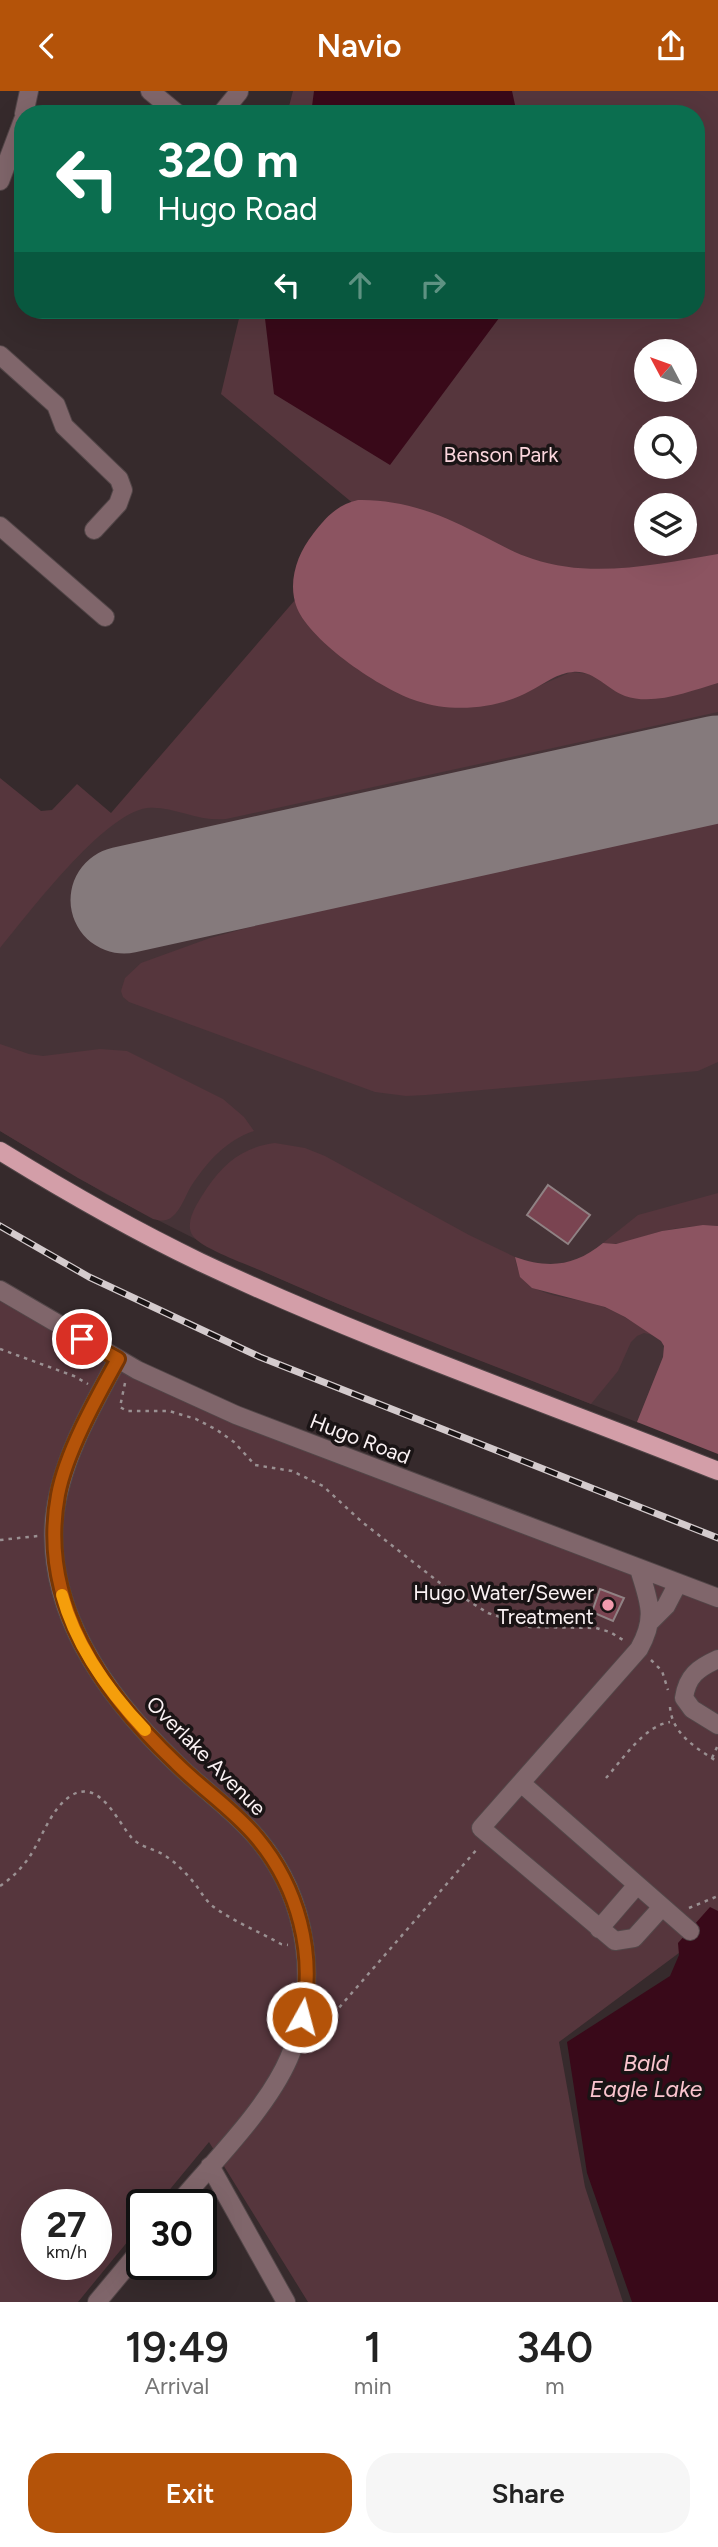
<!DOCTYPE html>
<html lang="en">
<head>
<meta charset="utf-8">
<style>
	body { margin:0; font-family:Figtree,sans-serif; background:#f6f6f6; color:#222; height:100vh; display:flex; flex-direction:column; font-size:26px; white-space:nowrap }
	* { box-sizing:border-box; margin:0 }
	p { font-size:23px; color:#767676 }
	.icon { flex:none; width:38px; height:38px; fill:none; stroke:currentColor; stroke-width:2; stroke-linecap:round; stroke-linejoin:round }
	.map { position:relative; height:2211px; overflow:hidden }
	.details { display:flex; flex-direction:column; background:#fff; flex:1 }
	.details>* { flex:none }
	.hud { position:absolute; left:14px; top:14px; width:691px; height:214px; border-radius:28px; box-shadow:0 7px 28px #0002; background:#0b6e4f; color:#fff; overflow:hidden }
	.needle { width:46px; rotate:311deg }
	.tools { position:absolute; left:634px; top:248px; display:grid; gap:14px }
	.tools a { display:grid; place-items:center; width:63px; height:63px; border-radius:50%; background:#fff; box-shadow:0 7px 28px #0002; font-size:35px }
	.speed { position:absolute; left:21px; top:2098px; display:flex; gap:14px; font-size:35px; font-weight:700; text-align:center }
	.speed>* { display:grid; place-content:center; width:91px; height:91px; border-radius:50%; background:#fff; box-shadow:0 7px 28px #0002; line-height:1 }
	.speed small { font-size:18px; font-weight:400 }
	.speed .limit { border:4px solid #111; border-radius:10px; background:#fff; color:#111 }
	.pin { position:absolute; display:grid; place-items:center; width:60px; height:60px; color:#fff; margin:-30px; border:4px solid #fff; border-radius:50%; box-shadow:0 2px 7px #0007 }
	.me { position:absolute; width:77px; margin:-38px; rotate:7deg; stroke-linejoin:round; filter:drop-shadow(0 0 5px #0008) }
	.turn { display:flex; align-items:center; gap:24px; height:147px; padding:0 28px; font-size:32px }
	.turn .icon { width:91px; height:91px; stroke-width:2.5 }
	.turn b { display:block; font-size:49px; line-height:60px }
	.lanes { display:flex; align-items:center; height:66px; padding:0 28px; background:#0003; justify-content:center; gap:35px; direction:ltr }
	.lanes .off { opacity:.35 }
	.eta { display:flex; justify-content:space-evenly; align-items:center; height:119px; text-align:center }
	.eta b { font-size:42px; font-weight:600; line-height:49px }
	.action { display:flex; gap:14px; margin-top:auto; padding:14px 28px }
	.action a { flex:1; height:80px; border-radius:28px; background:#b45309; color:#fff; font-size:28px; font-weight:600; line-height:80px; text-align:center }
	.action a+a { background:#f6f6f6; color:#222 }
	header { display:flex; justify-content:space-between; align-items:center; height:91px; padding:0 28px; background:#b45309; color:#fff; font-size:32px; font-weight:600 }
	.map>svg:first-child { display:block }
	.built { fill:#463337 }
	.green { fill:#56363d; fill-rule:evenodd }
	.forest { fill:#8c5461 }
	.water { fill:#390919 }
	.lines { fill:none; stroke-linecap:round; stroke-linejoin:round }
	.runway { stroke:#857a7c; stroke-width:107 }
	.building { fill:#7a4451; stroke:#908284; stroke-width:2 }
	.minor-casing { stroke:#524648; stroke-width:20 }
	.major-casing { stroke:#524648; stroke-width:20 }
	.path { stroke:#9a9092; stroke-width:2.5; stroke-dasharray:3.5 5; stroke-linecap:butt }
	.minor { stroke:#80666b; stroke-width:18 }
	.major { stroke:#d39ea8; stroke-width:18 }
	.rail-casing { stroke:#d4cbcd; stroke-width:7 }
	.rail { stroke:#1a1415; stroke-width:4.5; stroke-dasharray:13; stroke-linecap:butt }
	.route-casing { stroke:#753606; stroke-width:18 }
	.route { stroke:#b45309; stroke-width:12 }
	.slow { stroke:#f59e0b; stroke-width:12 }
	.poi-dot { fill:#f29aad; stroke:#1a1415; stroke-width:2.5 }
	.labels { text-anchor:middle; stroke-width:7; stroke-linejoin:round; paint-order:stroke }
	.park-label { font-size:21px; fill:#fbd6dd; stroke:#1a1415 }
	.street-label { font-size:21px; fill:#fbf2f4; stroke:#1a1415 }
	.poi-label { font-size:21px; fill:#fbf2f4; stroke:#1a1415; text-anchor:end }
	.water-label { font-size:23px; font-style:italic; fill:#fbc5cf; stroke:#1a1415 }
</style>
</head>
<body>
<header><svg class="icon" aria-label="back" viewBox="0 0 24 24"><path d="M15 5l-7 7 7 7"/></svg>Navio<svg class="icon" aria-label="share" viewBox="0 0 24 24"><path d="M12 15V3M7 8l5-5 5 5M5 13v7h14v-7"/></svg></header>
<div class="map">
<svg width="718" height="2211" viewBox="0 0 718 2211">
	<rect width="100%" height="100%" fill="#362a2c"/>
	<path class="built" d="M 718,527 L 718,1159 L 639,1332 L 336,1212 L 235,1168 L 106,1103 L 0,1040 L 0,706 L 72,768 L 152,676 Z"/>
	<path class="green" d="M 293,0 L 718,0 L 718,527 L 463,616 L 502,611 L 571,581 L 589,583 L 626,605 L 669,605 L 718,592 L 718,621 L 226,728 C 198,731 171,714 147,717 C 103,723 29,822 0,857 L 0,687 L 41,720 L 52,719 L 77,693 L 111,722 L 295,509 L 296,513 L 372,428 L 221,303 L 241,219 L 696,219 L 696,23 L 287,23 ZM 646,261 L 684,261 L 684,299 L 646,299 ZM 646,338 L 684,338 L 684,376 L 646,376 ZM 646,415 L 684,415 L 684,453 L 646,453 Z
		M 718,730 L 718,971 L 698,980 L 426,1004 L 406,1005 L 375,1001 L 129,911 L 123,906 L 121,900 L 125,887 L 141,872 L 210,847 L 262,833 Z
		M 0,953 L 29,963 L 43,965 L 100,958 L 127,960 L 223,1008 L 244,1026 L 254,1040 C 226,1049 206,1072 190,1097 C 185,1106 181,1118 173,1125 C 167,1131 160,1130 153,1128 L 78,1087 L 0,1040 Z
		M 275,1052 L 305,1057 L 325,1065 L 469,1144 L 515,1166 C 520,1210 568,1203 601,1215 C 620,1222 636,1233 653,1244 L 644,1242 L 637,1245 L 631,1251 L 618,1280 L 591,1313 C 482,1270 372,1229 264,1181 C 249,1174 202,1158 193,1145 C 183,1131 199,1110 207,1097 C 225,1071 244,1056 275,1052 Z
		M 718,1102 L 718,1135 C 699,1134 681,1136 663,1140 C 644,1144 622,1156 603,1152 L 638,1124 Z
		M 0,1199 L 137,1279 L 718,1507 L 718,1833 L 559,1951 L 585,2096 L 623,2211 L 308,2211 L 209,2051 L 157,2114 L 142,2114 L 142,2133 L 78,2211 L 0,2211 ZM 37,2114 L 96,2114 L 96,2174 L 37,2174 Z"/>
	<path class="forest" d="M 358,409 C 399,408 439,422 475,441 C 494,450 513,462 533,468 C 592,488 659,473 718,463 L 718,592 C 690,600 654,615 625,605 C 606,598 594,579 573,581 C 557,582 544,593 530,600 C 497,618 453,622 417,610 C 382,599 311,551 297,517 C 287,492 297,463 313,443 C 326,426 337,414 358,409 Z
		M 703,1134 L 718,1135 L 718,1363 L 637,1331 L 663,1266 L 664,1255 L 661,1250 L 625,1226 L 605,1216 L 532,1197 L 520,1186 L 515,1166 C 549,1178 575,1175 603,1152 L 616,1153 L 662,1140 Z"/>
	<path class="water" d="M 314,0 L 512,0 L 517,23 L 311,23 Z
		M 264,219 L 505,219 L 390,374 L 274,303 Z
		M 710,1816 L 718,1820 L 718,2211 L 632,2211 L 587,2082 L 567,1951 L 670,1885 L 679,1864 L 678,1852 Z"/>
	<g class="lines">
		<path class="runway" d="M 124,809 L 718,678"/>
	</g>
	<path class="building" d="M 548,1094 L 590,1124 L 568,1153 L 527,1124 Z
		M 600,1498 L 624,1507 L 613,1530 L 592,1521 Z"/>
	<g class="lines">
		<defs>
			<path id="minor" d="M 150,0 L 178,23
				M 24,23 L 29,0
				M 221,23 L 239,1 L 238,0
				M 0,90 L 23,29
				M 0,264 L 56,314 L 64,335 L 119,388 L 123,399 L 118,413 L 94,439
				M 0,435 L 105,526
				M 0,1199 L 137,1279 L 236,1324 L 718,1507
				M 118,1268 C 91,1317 59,1373 54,1430 C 47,1526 110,1609 176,1672 C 202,1698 234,1719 258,1748 C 308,1808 321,1894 289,1967 C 267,2018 214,2070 177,2114
				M 639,1478 C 649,1511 657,1526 639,1558 L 481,1737 L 615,1850 L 634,1847 L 662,1816
				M 651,1530 L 666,1515 L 678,1492
				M 718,1568 C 698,1577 687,1585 684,1607 L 692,1618 L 718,1634
				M 521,1692 L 690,1840
				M 599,1838 L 637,1794
				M 210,2075 L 286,2211
				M 97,2211 L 142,2157"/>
			<path id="major" d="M 0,1060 C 65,1100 131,1138 200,1171 C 368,1250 545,1311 718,1380"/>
		</defs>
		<use href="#minor" class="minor-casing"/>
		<use href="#major" class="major-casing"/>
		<path class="path" d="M 0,1258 L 74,1285 L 88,1293
			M 125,1292 L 120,1316 L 127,1320 L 169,1320 L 196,1328 L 217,1339 L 234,1351 L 255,1374 L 292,1380 L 323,1395 L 362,1431 L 440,1492 L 488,1522 L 530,1536 L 596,1537 L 610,1541 L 623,1549
			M 0,1449 L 38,1445
			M 651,1569 L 662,1580 L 668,1599
			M 670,1616 C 672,1643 696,1657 718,1671
			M 712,1667 L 718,1654
			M 606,1687 C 623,1668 644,1635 670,1631
			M 0,1795 C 12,1787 22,1777 30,1765 C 43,1745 51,1717 72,1704 C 100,1688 118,1731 131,1746 C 139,1756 153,1757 164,1764 C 177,1772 189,1785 198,1797 C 202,1803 206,1809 211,1814 C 232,1830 258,1840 281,1853 L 288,1854
			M 689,1817 L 718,1805
			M 317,1942 L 478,1757"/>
		<use href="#minor" class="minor"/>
		<use href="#major" class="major"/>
		<defs>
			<path id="rail" d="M 0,1135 L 89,1186 L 260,1266 L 718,1447"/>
		</defs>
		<use href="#rail" class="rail-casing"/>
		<use href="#rail" class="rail"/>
	</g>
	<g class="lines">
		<defs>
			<path id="route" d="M 82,1248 L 118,1268 C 97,1306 66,1361 58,1404 C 38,1511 101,1601 176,1672 C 202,1698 234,1719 257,1747 C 298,1796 316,1863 302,1926"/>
		</defs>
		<use href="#route" class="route-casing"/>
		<use href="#route" class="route"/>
		<path class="slow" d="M 62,1504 C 76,1556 109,1601 145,1639"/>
	</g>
	<circle class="poi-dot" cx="608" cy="1514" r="7"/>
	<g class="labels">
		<g class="park-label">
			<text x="501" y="371">Benson Park</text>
		</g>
		<g class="street-label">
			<text transform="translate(360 1348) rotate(21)" y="7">Hugo Road</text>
			<text transform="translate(206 1665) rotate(45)" y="7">Overlake Avenue</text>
		</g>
		<g class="poi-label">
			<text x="594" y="1509">Hugo Water/Sewer<tspan x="594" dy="24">Treatment</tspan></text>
		</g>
		<g class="water-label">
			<text x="646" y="1980">Bald<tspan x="646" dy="26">Eagle Lake</tspan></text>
		</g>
	</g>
</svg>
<div class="tools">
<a><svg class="needle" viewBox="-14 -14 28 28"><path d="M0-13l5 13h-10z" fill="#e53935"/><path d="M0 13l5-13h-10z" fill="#767676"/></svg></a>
<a><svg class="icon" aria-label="search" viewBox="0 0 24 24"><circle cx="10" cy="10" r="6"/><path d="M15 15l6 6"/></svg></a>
<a><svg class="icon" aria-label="layers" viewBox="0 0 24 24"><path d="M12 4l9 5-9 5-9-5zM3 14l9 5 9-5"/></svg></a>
</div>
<div class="speed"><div>27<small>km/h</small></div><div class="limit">30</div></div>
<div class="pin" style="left:82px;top:1248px;background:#d93025"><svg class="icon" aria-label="arrive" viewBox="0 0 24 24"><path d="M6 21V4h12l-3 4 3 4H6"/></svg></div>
<svg class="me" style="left:302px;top:1926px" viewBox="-20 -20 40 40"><circle r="17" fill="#b45309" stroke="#fff" stroke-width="3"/><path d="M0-11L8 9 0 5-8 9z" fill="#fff"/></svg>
<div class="hud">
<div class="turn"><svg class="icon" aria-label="left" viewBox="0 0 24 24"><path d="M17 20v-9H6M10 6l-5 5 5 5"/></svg><div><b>320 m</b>Hugo Road</div></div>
<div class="lanes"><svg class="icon" aria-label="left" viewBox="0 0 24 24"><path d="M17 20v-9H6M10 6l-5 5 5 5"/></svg><svg class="icon off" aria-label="ahead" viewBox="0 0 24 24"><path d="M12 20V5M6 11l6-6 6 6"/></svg><svg class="icon off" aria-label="right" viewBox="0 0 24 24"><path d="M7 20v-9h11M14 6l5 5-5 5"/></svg></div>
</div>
</div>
<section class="details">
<div class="eta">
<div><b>19:49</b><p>Arrival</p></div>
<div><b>1</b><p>min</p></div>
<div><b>340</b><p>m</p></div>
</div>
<div class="action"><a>Exit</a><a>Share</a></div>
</section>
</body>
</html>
